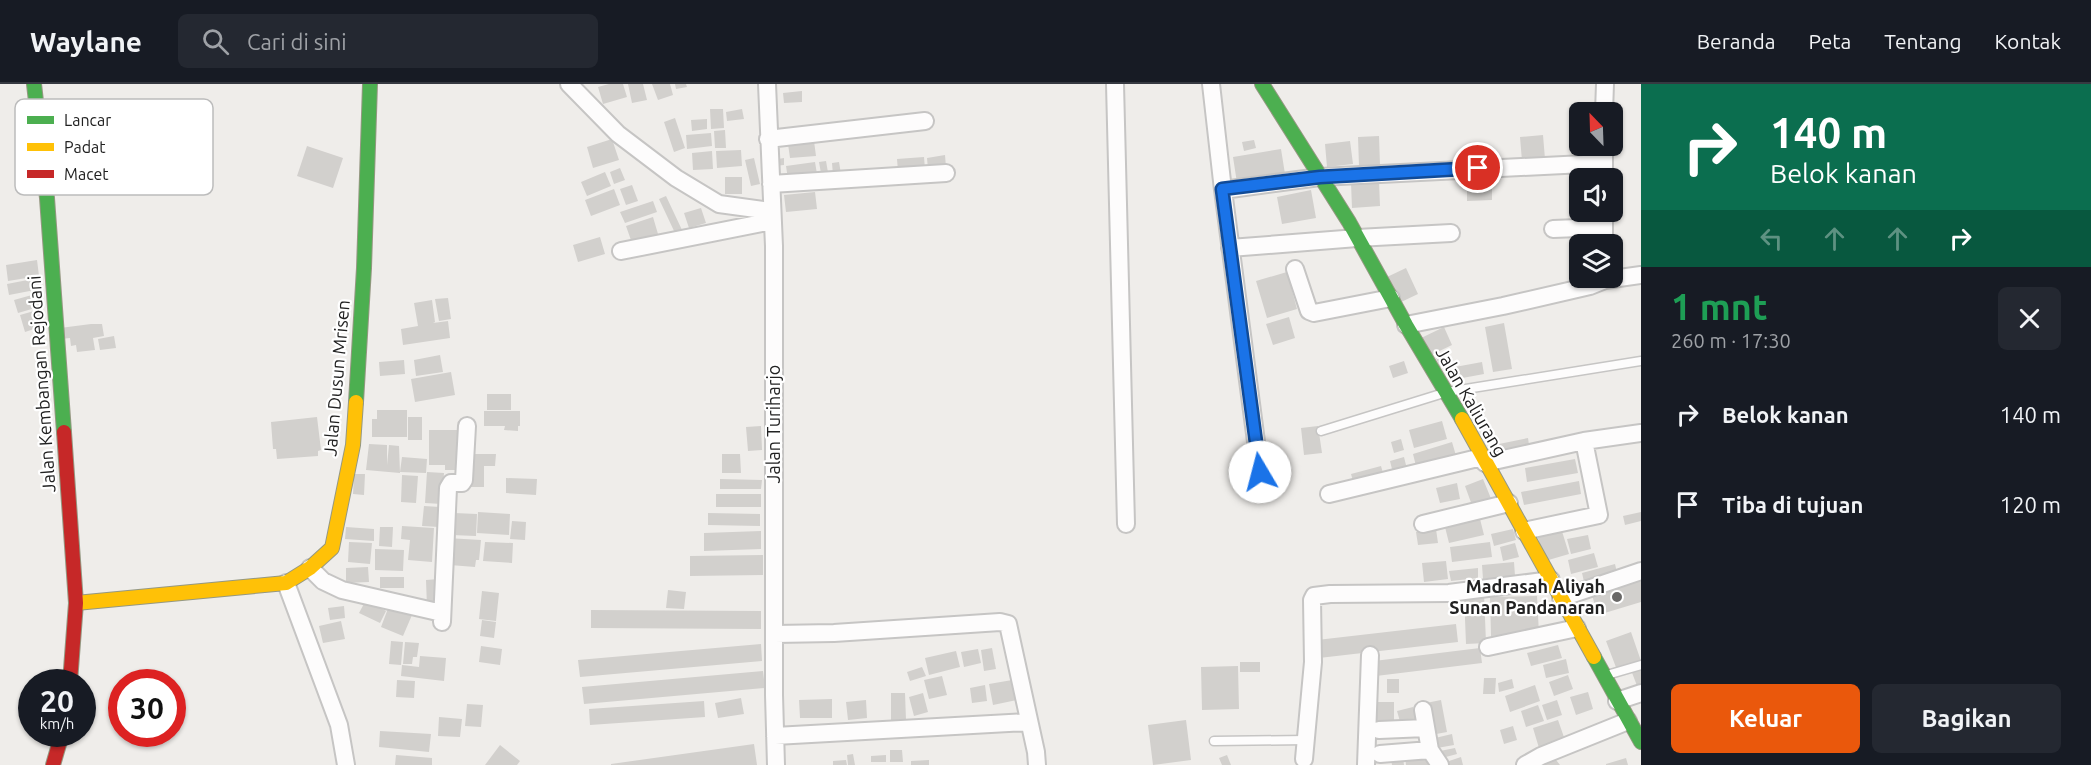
<!DOCTYPE html>
<html lang="id">
<head>
<meta charset="utf-8">
<style>
	body { margin:0; font-family:Ubuntu,sans-serif; background:#242831; color:#f1f3f6; height:100vh; display:flex; flex-direction:column; font-size:22px; white-space:nowrap }
	* { box-sizing:border-box; margin:0 }
	p { font-size:20px; color:#9ea1a6 }
	.icon { flex:none; width:33px; height:33px; fill:none; stroke:currentColor; stroke-width:2; stroke-linecap:round; stroke-linejoin:round }
	.map { position:relative; flex:1; overflow:hidden }
	.panel { display:flex; flex-direction:column; background:#171b24; width:450px }
	.panel>* { flex:none }
	.guide { background:#0b6e4f; color:#fff; overflow:hidden }
	.needle { width:39px; rotate:337deg }
	.controls { position:absolute; left:1569px; top:18px; display:grid; gap:12px }
	.controls a { display:grid; place-items:center; width:54px; height:54px; border-radius:9px; background:#171b24; box-shadow:0 2px 4px #0004; font-size:30px }
	.speed { position:absolute; left:18px; top:585px; display:flex; gap:12px; font-size:30px; font-weight:700; text-align:center }
	.speed>* { display:grid; place-content:center; width:78px; height:78px; border-radius:50%; background:#171b24; box-shadow:0 2px 4px #0004; line-height:1 }
	.speed small { font-size:15px; font-weight:400 }
	.speed .limit { border:9px solid #d22; background:#fff; color:#111 }
	.pin { position:absolute; display:grid; place-items:center; width:51px; height:51px; color:#fff; margin:-26px; border:3px solid #fff; border-radius:50%; box-shadow:0 2px 6px #0007 }
	.me { position:absolute; width:66px; margin:-33px; rotate:352deg; stroke-linejoin:round; filter:drop-shadow(0 0 4px #0008) }
	.turn { display:flex; align-items:center; gap:21px; height:126px; padding:0 30px; font-size:27px }
	.turn .icon { width:78px; height:78px; stroke-width:2.5 }
	.turn b { display:block; font-size:42px; line-height:51px }
	.lanes { display:flex; align-items:center; height:57px; padding:0 30px; background:#0003; justify-content:center; gap:30px; direction:ltr }
	.lanes .off { opacity:.35 }
	.round { display:grid; place-items:center; flex:none; width:63px; height:63px; border-radius:9px; background:#242831 }
	.head { display:flex; align-items:center; justify-content:space-between; height:102px; padding:0 30px }
	h1 { font-size:36px; font-weight:700; line-height:45px; color:#1e9e55 }
	.primary-button { display:flex; gap:12px; margin-top:auto; padding:12px 30px }
	.primary-button a { flex:1; height:69px; border-radius:9px; background:#ea580c; color:#fff; font-size:24px; font-weight:700; line-height:69px; text-align:center }
	.primary-button a+a { background:#242831; color:#f1f3f6 }
	ul { padding:0; list-style:none }
	li { display:flex; align-items:center; gap:18px; height:90px; padding:0 30px }
	li div { flex:1 }
	li b { display:block; font-size:22px }
	li em { font-style:normal }
	header { display:flex; align-items:center; gap:36px; box-sizing:border-box; height:84px; padding:0 30px; background:#171b24; border-bottom:2px solid #363941 }
	header strong { font-size:28px }
	nav { display:flex; gap:33px; margin-inline-start:auto; font-size:21px }
	.search { width:420px; height:54px; background:#242831; display:flex; align-items:center; gap:15px; box-sizing:border-box; padding:0 21px; border-radius:9px; color:#9ea1a6; font-size:22px }
	main { display:flex; flex:1; min-height:0 }
	.map>svg:first-child { display:block }
	.building { fill:#d2d0cd }
	.lines { fill:none; stroke-linecap:round; stroke-linejoin:round }
	.lane-casing { stroke:#c6c5c4; stroke-width:11 }
	.street-casing { stroke:#c6c5c4; stroke-width:20 }
	.fast-casing { stroke:#959882; stroke-width:16 }
	.slow-casing { stroke:#959882; stroke-width:16 }
	.jam-casing { stroke:#959882; stroke-width:16 }
	.lane { stroke:#fdfcfc; stroke-width:8 }
	.street { stroke:#fdfcfc; stroke-width:16 }
	.fast { stroke:#4caf50; stroke-width:14 }
	.slow { stroke:#ffc107; stroke-width:14 }
	.jam { stroke:#c62828; stroke-width:14 }
	.route-casing { stroke:#114b97; stroke-width:15 }
	.route { stroke:#1a73e8; stroke-width:10 }
	.poi-dot { fill:#696867; stroke:#fff; stroke-width:2 }
	.labels { text-anchor:middle; stroke-width:4.5; stroke-linejoin:round; paint-order:stroke }
	.street-label { font-size:18px; fill:#212121; stroke:#fff }
	.poi-label { font-size:18px; font-weight:bold; fill:#212121; stroke:#fff; text-anchor:end }
	.key { fill:#fff; stroke:#bcbcbc; stroke-width:1.5 }
	.key-label { font-size:16px; fill:#212121 }
</style>
</head>
<body>
<header>
<strong>Waylane</strong>
<div class="search"><svg class="icon" aria-label="search" viewBox="0 0 24 24"><circle cx="10" cy="10" r="6"/><path d="M15 15l6 6"/></svg>Cari di sini</div>
<nav><a>Beranda</a><a>Peta</a><a>Tentang</a><a>Kontak</a></nav>
</header>
<main>
<div class="map">
<svg width="1641" height="681" viewBox="0 0 1641 681">
	<rect width="100%" height="100%" fill="#efedea"/>
	<path class="building" d="M 609,0 L 623,0 L 627,13 L 603,20 L 598,3 Z
		M 628,0 L 643,0 L 647,16 L 632,19 Z
		M 652,0 L 670,0 L 673,11 L 658,16 Z
		M 675,0 L 686,0 L 687,3 L 676,5 Z
		M 802,7 L 802,18 L 784,19 L 783,9 Z
		M 710,25 L 723,25 L 724,44 L 711,45 Z
		M 742,25 L 744,35 L 727,37 L 726,28 Z
		M 675,34 L 685,64 L 674,68 L 664,38 Z
		M 707,35 L 707,45 L 692,47 L 691,36 Z
		M 725,46 L 726,64 L 715,64 L 714,47 Z
		M 711,49 L 712,62 L 687,65 L 686,51 Z
		M 1543,51 L 1545,75 L 1522,77 L 1520,53 Z
		M 1379,52 L 1380,81 L 1359,82 L 1358,53 Z
		M 612,55 L 619,76 L 593,84 L 587,63 Z
		M 1254,56 L 1256,64 L 1244,67 L 1242,58 Z
		M 814,57 L 816,72 L 790,74 L 788,60 Z
		M 1350,57 L 1353,80 L 1327,83 L 1325,60 Z
		M 307,62 L 343,74 L 333,104 L 297,92 Z
		M 1281,65 L 1285,90 L 1237,99 L 1233,73 Z
		M 741,66 L 742,82 L 717,84 L 716,67 Z
		M 712,67 L 713,85 L 693,86 L 692,69 Z
		M 945,71 L 946,83 L 928,85 L 927,74 Z
		M 924,73 L 925,85 L 898,87 L 897,75 Z
		M 754,74 L 760,100 L 751,102 L 745,76 Z
		M 784,74 L 784,81 L 773,82 L 772,76 Z
		M 826,77 L 829,94 L 822,95 L 819,78 Z
		M 815,78 L 817,90 L 788,95 L 786,82 Z
		M 839,78 L 841,90 L 833,91 L 832,79 Z
		M 620,84 L 625,96 L 614,100 L 610,88 Z
		M 605,88 L 611,102 L 587,112 L 581,98 Z
		M 725,93 L 742,93 L 742,110 L 725,110 Z
		M 1379,97 L 1380,122 L 1352,124 L 1351,99 Z
		M 1492,98 L 1492,116 L 1467,117 L 1467,99 Z
		M 632,101 L 638,117 L 626,121 L 620,105 Z
		M 614,105 L 620,121 L 591,132 L 585,116 Z
		M 1311,106 L 1316,134 L 1282,140 L 1277,113 Z
		M 815,108 L 817,125 L 786,128 L 784,111 Z
		M 666,112 L 682,146 L 675,149 L 659,115 Z
		M 653,117 L 657,128 L 625,139 L 620,128 Z
		M 701,124 L 706,139 L 689,144 L 684,129 Z
		M 653,133 L 658,150 L 632,159 L 626,142 Z
		M 600,153 L 605,170 L 578,178 L 573,161 Z
		M 37,176 L 39,192 L 8,197 L 6,181 Z
		M 1406,184 L 1418,210 L 1399,219 L 1387,193 Z
		M 1287,188 L 1297,225 L 1267,234 L 1256,197 Z
		M 38,194 L 40,205 L 9,211 L 7,200 Z
		M 39,209 L 42,222 L 18,229 L 14,216 Z
		M 448,214 L 451,235 L 439,237 L 435,215 Z
		M 432,216 L 435,238 L 433,239 L 448,237 L 450,254 L 403,261 L 401,245 L 418,242 L 414,219 Z
		M 41,225 L 46,241 L 25,248 L 20,231 Z
		M 1289,233 L 1295,254 L 1273,261 L 1266,240 Z
		M 1504,239 L 1512,285 L 1493,288 L 1485,243 Z
		M 91,240 L 102,240 L 104,252 L 93,254 L 95,266 L 77,268 L 76,261 L 71,262 L 70,254 L 61,255 L 60,244 Z
		M 1444,243 L 1452,261 L 1427,273 L 1419,255 Z
		M 114,252 L 116,264 L 100,266 L 98,255 Z
		M 1444,267 L 1449,278 L 1440,283 L 1435,272 Z
		M 440,271 L 443,288 L 416,292 L 414,276 Z
		M 404,276 L 405,290 L 380,292 L 379,278 Z
		M 1404,277 L 1408,289 L 1393,294 L 1389,282 Z
		M 1482,278 L 1484,290 L 1457,295 L 1455,283 Z
		M 451,288 L 455,311 L 415,318 L 411,295 Z
		M 487,310 L 511,310 L 511,326 L 487,326 Z
		M 377,326 L 407,326 L 407,353 L 372,353 L 372,335 L 377,335 Z
		M 484,327 L 520,327 L 520,342 L 518,342 L 518,347 L 504,346 L 505,342 L 484,342 Z
		M 317,333 L 321,366 L 318,367 L 318,372 L 277,375 L 276,365 L 273,365 L 271,338 Z
		M 408,333 L 422,333 L 422,356 L 408,356 Z
		M 1442,337 L 1447,355 L 1414,364 L 1409,346 Z
		M 761,342 L 762,366 L 748,367 L 746,343 Z
		M 1318,342 L 1322,369 L 1304,371 L 1301,344 Z
		M 429,346 L 464,346 L 464,386 L 445,386 L 445,381 L 429,381 Z
		M 1528,354 L 1530,367 L 1502,373 L 1499,360 Z
		M 1401,355 L 1404,366 L 1394,369 L 1391,358 Z
		M 1452,358 L 1457,375 L 1417,386 L 1413,370 Z
		M 369,360 L 387,361 L 387,381 L 389,361 L 399,362 L 400,389 L 366,386 Z
		M 474,370 L 496,370 L 495,382 L 484,382 L 484,403 L 467,403 L 467,374 L 474,374 Z
		M 722,370 L 740,370 L 741,389 L 722,389 Z
		M 402,373 L 427,375 L 426,389 L 400,388 Z
		M 1404,373 L 1407,385 L 1393,389 L 1390,377 Z
		M 1575,375 L 1578,389 L 1527,398 L 1525,384 Z
		M 1381,382 L 1383,389 L 1353,397 L 1351,390 Z
		M 427,388 L 444,389 L 442,420 L 425,419 Z
		M 354,390 L 365,390 L 364,411 L 353,410 Z
		M 402,391 L 418,392 L 416,419 L 401,418 Z
		M 506,394 L 537,395 L 536,411 L 506,409 Z
		M 720,395 L 762,396 L 761,405 L 720,405 Z
		M 1483,395 L 1492,417 L 1473,424 L 1465,402 Z
		M 1579,397 L 1581,410 L 1524,421 L 1521,408 Z
		M 1457,399 L 1460,415 L 1440,419 L 1436,404 Z
		M 716,410 L 761,410 L 761,423 L 716,423 Z
		M 424,422 L 440,423 L 439,443 L 422,442 Z
		M 478,428 L 510,430 L 509,451 L 477,449 Z
		M 1641,428 L 1641,437 L 1625,441 L 1623,432 Z
		M 454,429 L 477,430 L 476,452 L 452,451 Z
		M 708,429 L 760,430 L 760,442 L 708,441 Z
		M 1480,435 L 1484,451 L 1449,459 L 1445,443 Z
		M 512,437 L 526,438 L 525,456 L 510,455 Z
		M 402,442 L 434,444 L 432,478 L 408,476 L 410,456 L 401,455 Z
		M 346,443 L 374,445 L 374,457 L 345,455 Z
		M 380,443 L 393,443 L 392,463 L 379,462 Z
		M 1561,444 L 1569,470 L 1545,477 L 1537,451 Z
		M 1436,445 L 1438,459 L 1418,461 L 1416,448 Z
		M 1513,445 L 1516,456 L 1494,462 L 1491,450 Z
		M 761,447 L 761,465 L 704,467 L 704,449 Z
		M 1588,451 L 1591,465 L 1571,470 L 1567,455 Z
		M 447,454 L 481,456 L 479,476 L 476,476 L 475,483 L 450,481 Z
		M 349,458 L 372,459 L 370,480 L 348,478 Z
		M 485,458 L 513,459 L 512,479 L 483,477 Z
		M 1490,458 L 1492,473 L 1452,478 L 1450,463 Z
		M 1515,459 L 1519,473 L 1503,477 L 1500,463 Z
		M 375,465 L 404,466 L 403,487 L 375,486 Z
		M 1594,469 L 1598,483 L 1571,490 L 1568,476 Z
		M 763,471 L 763,491 L 690,492 L 690,472 Z
		M 1446,477 L 1448,495 L 1424,498 L 1422,479 Z
		M 1514,478 L 1515,492 L 1483,495 L 1482,481 Z
		M 1615,480 L 1618,493 L 1585,502 L 1582,489 Z
		M 368,483 L 369,498 L 346,499 L 346,484 Z
		M 1478,484 L 1478,494 L 1451,497 L 1449,487 Z
		M 1641,492 L 1641,518 L 1598,531 L 1591,508 Z
		M 380,493 L 404,493 L 404,504 L 380,504 Z
		M 439,495 L 439,523 L 427,523 L 426,496 Z
		M 668,506 L 686,508 L 684,525 L 666,524 Z
		M 482,507 L 499,509 L 496,537 L 479,535 Z
		M 1484,509 L 1486,559 L 1466,560 L 1464,510 Z
		M 1537,512 L 1539,550 L 1491,552 L 1490,513 Z
		M 366,516 L 386,527 L 380,539 L 359,529 Z
		M 344,522 L 345,534 L 330,536 L 328,524 Z
		M 389,522 L 412,531 L 403,552 L 381,543 Z
		M 591,526 L 761,527 L 761,545 L 591,544 Z
		M 482,536 L 496,538 L 494,554 L 480,552 Z
		M 341,537 L 345,555 L 323,559 L 319,542 Z
		M 1456,540 L 1458,558 L 1319,574 L 1317,556 Z
		M 1631,548 L 1641,577 L 1617,586 L 1606,557 Z
		M 391,557 L 403,558 L 401,581 L 389,580 Z
		M 405,558 L 419,559 L 417,573 L 413,573 L 412,580 L 403,580 Z
		M 761,560 L 762,577 L 580,593 L 578,576 Z
		M 1558,561 L 1562,574 L 1531,582 L 1527,569 Z
		M 481,562 L 502,565 L 500,581 L 479,578 Z
		M 992,564 L 996,585 L 984,587 L 981,566 Z
		M 1480,564 L 1482,579 L 1376,592 L 1374,577 Z
		M 978,565 L 981,579 L 964,583 L 961,568 Z
		M 956,567 L 960,583 L 929,591 L 925,574 Z
		M 420,572 L 446,574 L 444,597 L 401,592 L 402,581 L 419,583 Z
		M 1566,575 L 1569,589 L 1546,594 L 1543,581 Z
		M 1240,578 L 1260,578 L 1260,588 L 1240,588 Z
		M 1238,582 L 1239,625 L 1202,626 L 1201,583 Z
		M 922,583 L 926,592 L 910,597 L 907,588 Z
		M 1641,583 L 1641,606 L 1639,607 L 1631,586 Z
		M 763,587 L 765,604 L 584,620 L 582,603 Z
		M 1568,591 L 1573,605 L 1554,612 L 1549,598 Z
		M 942,592 L 947,611 L 929,615 L 924,596 Z
		M 1484,594 L 1496,594 L 1495,610 L 1483,610 Z
		M 1018,595 L 1022,615 L 993,621 L 989,600 Z
		M 1387,595 L 1399,595 L 1399,609 L 1387,609 Z
		M 1512,595 L 1514,604 L 1499,608 L 1498,599 Z
		M 397,596 L 415,597 L 414,614 L 396,613 Z
		M 985,601 L 987,617 L 972,619 L 970,604 Z
		M 1535,601 L 1540,617 L 1510,628 L 1505,612 Z
		M 1588,608 L 1593,625 L 1576,631 L 1570,613 Z
		M 891,609 L 905,609 L 906,636 L 891,636 Z
		M 923,609 L 928,628 L 914,632 L 909,613 Z
		M 741,614 L 744,630 L 718,634 L 715,619 Z
		M 832,615 L 832,634 L 800,634 L 799,616 Z
		M 866,616 L 867,634 L 848,636 L 846,618 Z
		M 1441,616 L 1447,648 L 1431,651 L 1426,619 Z
		M 1557,616 L 1562,631 L 1547,636 L 1542,621 Z
		M 704,617 L 705,633 L 590,641 L 589,625 Z
		M 1373,618 L 1394,618 L 1394,642 L 1374,643 Z
		M 467,620 L 483,621 L 481,643 L 465,642 Z
		M 1538,621 L 1544,637 L 1526,643 L 1521,627 Z
		M 1413,623 L 1417,637 L 1401,641 L 1397,627 Z
		M 439,633 L 462,635 L 460,653 L 438,652 Z
		M 1186,636 L 1191,676 L 1153,681 L 1148,641 Z
		M 1558,636 L 1565,656 L 1539,664 L 1533,644 Z
		M 1513,642 L 1517,656 L 1504,660 L 1500,646 Z
		M 380,647 L 431,650 L 429,668 L 379,663 Z
		M 1452,650 L 1454,661 L 1437,664 L 1435,654 Z
		M 754,660 L 757,681 L 611,681 L 611,680 Z
		M 500,661 L 520,677 L 517,681 L 485,681 Z
		M 1455,664 L 1457,670 L 1442,674 L 1440,667 Z
		M 890,666 L 902,666 L 903,678 L 890,678 Z
		M 1426,668 L 1428,681 L 1406,681 L 1405,672 Z
		M 853,670 L 855,681 L 848,681 L 847,671 Z
		M 396,671 L 432,674 L 432,681 L 395,681 Z
		M 886,671 L 886,678 L 871,678 L 871,672 Z
		M 1227,671 L 1231,681 L 1222,681 L 1219,674 Z
		M 1553,672 L 1560,681 L 1542,681 Z
		M 1461,673 L 1463,681 L 1447,681 L 1446,678 Z
		M 1403,674 L 1404,681 L 1392,681 L 1391,675 Z
		M 1626,674 L 1628,681 L 1606,681 L 1606,680 Z
		M 846,676 L 847,681 L 833,681 L 833,677 Z
		M 929,676 L 929,681 L 911,681 L 911,677 Z"/>
	<g class="lines">
		<defs>
			<path id="lane" d="M 1321,347 L 1447,308 L 1641,277
				M 1607,591 L 1641,581
				M 1214,657 L 1306,656"/>
			<path id="street" d="M 569,0 L 618,50 L 676,94 L 719,120 L 771,127
				M 767,0 L 774,162 L 774,611 L 776,681
				M 1115,0 L 1126,440
				M 1211,0 L 1223,106 L 1260,388
				M 1604,28 L 1605,0
				M 768,55 L 925,37
				M 1604,94 L 1604,62
				M 771,100 L 946,89
				M 1223,106 L 1320,93 L 1604,79
				M 1604,128 L 1604,160
				M 1553,145 L 1604,143
				M 1230,164 L 1357,154 L 1451,149
				M 621,167 L 772,137
				M 1295,185 L 1309,227 L 1314,229 L 1391,214
				M 1605,196 L 1641,191
				M 1406,241 L 1503,222 L 1590,202 L 1605,196 L 1604,194
				M 1485,379 L 1584,357 L 1641,349
				M 1329,410 L 1482,373
				M 1423,440 L 1509,419
				M 1524,447 L 1599,431 L 1584,357
				M 310,484 L 323,497 L 342,506 L 442,529
				M 286,499 L 339,641 L 346,681
				M 1561,514 L 1641,487
				M 442,538 L 448,404 L 451,399 L 462,399 L 464,396 L 467,342
				M 775,550 L 834,549 L 1000,538 L 1008,540 L 1036,668 L 1037,681
				M 1488,563 L 1577,544
				M 1617,617 L 1641,609
				M 1423,626 L 1430,666 L 1440,681
				M 1379,646 L 1426,644
				M 775,652 L 1029,638
				M 1380,670 L 1430,666
				M 1304,675 L 1313,578 L 1312,516 L 1314,512 L 1330,510 L 1449,509 L 1551,496
				M 1366,681 L 1370,571
				M 1525,681 L 1541,672 L 1628,637"/>
			<path id="fast" d="M 34,0 L 47,114 L 64,348
				M 1262,0 L 1349,138 L 1406,241 L 1462,335
				M 356,318 L 364,184 L 370,0
				M 1594,573 L 1641,658"/>
			<path id="slow" d="M 1462,335 L 1594,573
				M 76,519 L 286,499 L 310,484 L 332,464 L 353,361 L 356,318"/>
			<path id="jam" d="M 64,348 L 76,519 L 70,598
				M 53,681 L 62,650"/>
		</defs>
		<use href="#lane" class="lane-casing"/>
		<use href="#street" class="street-casing"/>
		<use href="#fast" class="fast-casing"/>
		<use href="#slow" class="slow-casing"/>
		<use href="#jam" class="jam-casing"/>
		<use href="#lane" class="lane"/>
		<use href="#street" class="street"/>
		<use href="#fast" class="fast"/>
		<use href="#slow" class="slow"/>
		<use href="#jam" class="jam"/>
	</g>
	<g class="lines">
		<defs>
			<path id="route" d="M 1260,388 L 1222,105 L 1320,93 L 1478,84"/>
		</defs>
		<use href="#route" class="route-casing"/>
		<use href="#route" class="route"/>
	</g>
	<circle class="poi-dot" cx="1617" cy="513" r="6"/>
	<g class="labels">
		<g class="street-label">
			<text transform="translate(337 294) rotate(-85)" y="6">Jalan Dusun Mrisen</text>
			<text transform="translate(42 300) rotate(-94)" y="6">Jalan Kembangan Rejodani</text>
			<text transform="translate(1471 318) rotate(60)" y="6">Jalan Kaliurang</text>
			<text transform="translate(774 340) rotate(-90)" y="6">Jalan Turiharjo</text>
		</g>
		<g class="poi-label">
			<text x="1605" y="509">Madrasah Aliyah<tspan x="1605" dy="21">Sunan Pandanaran</tspan></text>
		</g>
	</g>
	<rect x="15" y="15" width="198" height="96" rx="9" class="key"/>
	<rect x="27" y="32" width="27" height="8" fill="#4caf50"/>
	<rect x="27" y="59" width="27" height="8" fill="#ffc107"/>
	<rect x="27" y="86" width="27" height="8" fill="#c62828"/>
	<g class="key-label">
		<text x="64" y="42">Lancar</text>
		<text x="64" y="69">Padat</text>
		<text x="64" y="96">Macet</text>
	</g>
</svg>
<div class="controls">
<a><svg class="needle" viewBox="-14 -14 28 28"><path d="M0-13l5 13h-10z" fill="#e53935"/><path d="M0 13l5-13h-10z" fill="#9ea1a6"/></svg></a>
<a><svg class="icon" aria-label="sound" viewBox="0 0 24 24"><path d="M4 9h4l5-4v14l-5-4H4zM17 9q2 3 0 6"/></svg></a>
<a><svg class="icon" aria-label="layers" viewBox="0 0 24 24"><path d="M12 4l9 5-9 5-9-5zM3 14l9 5 9-5"/></svg></a>
</div>
<div class="speed"><div>20<small>km/h</small></div><div class="limit">30</div></div>
<div class="pin" style="left:1478px;top:84px;background:#d93025"><svg class="icon" aria-label="arrive" viewBox="0 0 24 24"><path d="M6 21V4h12l-3 4 3 4H6"/></svg></div>
<svg class="me" style="left:1260px;top:388px" viewBox="-20 -20 40 40"><circle r="19" fill="#fff"/><path d="M0-13L10 11 0 6-10 11z" fill="#1a73e8"/></svg>
</div>
<section class="panel">
<div class="guide">
<div class="turn"><svg class="icon" aria-label="right" viewBox="0 0 24 24"><path d="M7 20v-9h11M14 6l5 5-5 5"/></svg><div><b>140 m</b>Belok kanan</div></div>
<div class="lanes"><svg class="icon off" aria-label="left" viewBox="0 0 24 24"><path d="M17 20v-9H6M10 6l-5 5 5 5"/></svg><svg class="icon off" aria-label="ahead" viewBox="0 0 24 24"><path d="M12 20V5M6 11l6-6 6 6"/></svg><svg class="icon off" aria-label="ahead" viewBox="0 0 24 24"><path d="M12 20V5M6 11l6-6 6 6"/></svg><svg class="icon" aria-label="right" viewBox="0 0 24 24"><path d="M7 20v-9h11M14 6l5 5-5 5"/></svg></div>
</div>
<div class="head"><div><h1>1 mnt</h1><p>260 m · 17:30</p></div><a class="round"><svg class="icon" aria-label="close" viewBox="0 0 24 24"><path d="M6 6l12 12M18 6L6 18"/></svg></a></div>
<ul>
<li><svg class="icon" aria-label="right" viewBox="0 0 24 24"><path d="M7 20v-9h11M14 6l5 5-5 5"/></svg><div><b>Belok kanan</b></div><em>140 m</em></li>
<li><svg class="icon" aria-label="arrive" viewBox="0 0 24 24"><path d="M6 21V4h12l-3 4 3 4H6"/></svg><div><b>Tiba di tujuan</b></div><em>120 m</em></li>
</ul>
<div class="primary-button"><a>Keluar</a><a>Bagikan</a></div>
</section>
</main>
</body>
</html>
